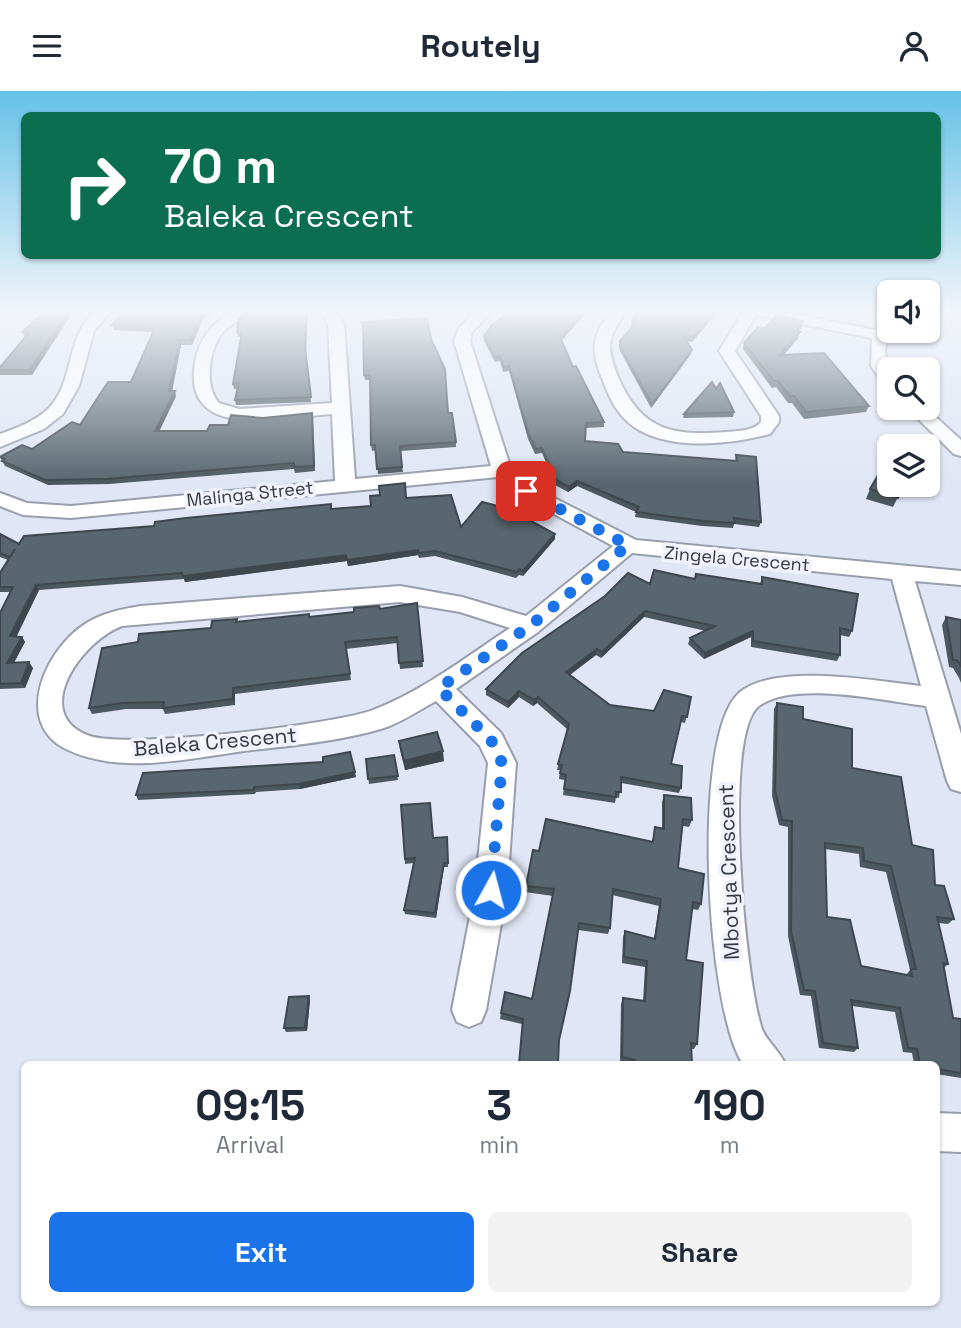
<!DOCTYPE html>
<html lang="en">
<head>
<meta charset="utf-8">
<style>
	body { margin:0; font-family:"Space Grotesk",sans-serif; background:#f2f2f3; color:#1f2937; height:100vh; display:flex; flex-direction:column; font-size:26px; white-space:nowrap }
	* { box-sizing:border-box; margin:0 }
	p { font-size:23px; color:#747a83 }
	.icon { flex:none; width:38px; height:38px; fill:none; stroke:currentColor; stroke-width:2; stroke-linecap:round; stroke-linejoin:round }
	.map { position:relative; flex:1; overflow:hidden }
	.side { position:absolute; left:21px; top:970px; width:919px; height:245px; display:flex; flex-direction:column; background:#fff; border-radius:10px; box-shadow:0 2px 5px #0004 }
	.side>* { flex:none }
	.hud { position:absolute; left:21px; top:21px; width:920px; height:147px; border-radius:10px; box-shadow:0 2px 5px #0004; background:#0b6e4f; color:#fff; overflow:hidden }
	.fabs { position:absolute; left:877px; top:189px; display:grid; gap:14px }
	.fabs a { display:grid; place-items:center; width:63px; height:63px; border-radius:10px; background:#fff; box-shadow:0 2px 5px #0004; font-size:35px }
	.pin { position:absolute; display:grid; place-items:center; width:60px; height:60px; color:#fff; margin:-30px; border-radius:14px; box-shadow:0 4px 10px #0006 }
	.me { position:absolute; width:77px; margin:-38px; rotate:7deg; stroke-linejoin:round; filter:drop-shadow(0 0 5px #0008) }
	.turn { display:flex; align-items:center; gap:24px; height:147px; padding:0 28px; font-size:32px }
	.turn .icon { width:91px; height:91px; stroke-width:2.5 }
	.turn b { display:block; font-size:49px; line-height:60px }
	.eta { display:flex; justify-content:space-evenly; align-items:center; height:119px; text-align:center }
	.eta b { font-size:42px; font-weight:800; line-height:49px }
	.button { display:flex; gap:14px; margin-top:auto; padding:14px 28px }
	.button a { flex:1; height:80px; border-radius:10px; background:#1a73e8; color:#fff; font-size:28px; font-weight:800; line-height:80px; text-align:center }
	.button a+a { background:#f2f2f3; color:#1f2937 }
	header { display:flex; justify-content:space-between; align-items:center; height:91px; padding:0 28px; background:#fff; font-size:32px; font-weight:800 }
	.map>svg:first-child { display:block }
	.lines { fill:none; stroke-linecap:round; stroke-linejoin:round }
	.minor-casing { stroke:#989eac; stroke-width:4 }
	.minor { fill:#fff; fill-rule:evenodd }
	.wall { fill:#4c585f; fill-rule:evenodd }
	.shaded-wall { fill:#3e474e }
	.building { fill:#58666f; stroke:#3e474e; stroke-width:2; fill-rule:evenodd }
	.route { stroke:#1a73e8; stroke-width:12; stroke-dasharray:0 21.6 }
	.labels { text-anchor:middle; stroke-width:7; stroke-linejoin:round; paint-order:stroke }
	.far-street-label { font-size:18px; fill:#35383e; stroke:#f0f3fd }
	.street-label { font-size:21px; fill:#35383e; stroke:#f0f3fd }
</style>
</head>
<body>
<header><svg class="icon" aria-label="menu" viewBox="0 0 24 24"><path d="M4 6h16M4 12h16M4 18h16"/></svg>Routely<svg class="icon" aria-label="person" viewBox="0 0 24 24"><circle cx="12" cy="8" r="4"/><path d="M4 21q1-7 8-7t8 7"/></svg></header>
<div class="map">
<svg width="961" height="1237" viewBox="0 0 961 1237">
	<rect width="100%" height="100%" fill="#e0e6f5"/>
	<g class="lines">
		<defs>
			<path id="minor" d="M 96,219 L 112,219 L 94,240 L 79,295 L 63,323 L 44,338 L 0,356 L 0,343 C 17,337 36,330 49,317 C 75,290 65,245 96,219 Z
				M 236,219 L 254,219 C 247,227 235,230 226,238 C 209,254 203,294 219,312 L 239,318 L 332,312 L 328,232 L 321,219 L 335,219 L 344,232 L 355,388 L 491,375 L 454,250 L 459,237 L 477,219 L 493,219 L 472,241 L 470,250 L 511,378 L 533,396 L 636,449 L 961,480 L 961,494 L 915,490 L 961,643 L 961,701 L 951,698 L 947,690 L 926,615 C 885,610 794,589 759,615 C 721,644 746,892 762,938 C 767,951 780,960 785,973 L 743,973 C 707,921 690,646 739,602 C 774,571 877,590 921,595 L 892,488 L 632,462 L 538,541 L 456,598 L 501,642 L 516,672 L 507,799 L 486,919 L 481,931 L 469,936 L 457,931 L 452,919 L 475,799 L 488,672 L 480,655 L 436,610 C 419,619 402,631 384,637 C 341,650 296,654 252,659 C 194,666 124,685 68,659 C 11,632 46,558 85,533 C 102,522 122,518 141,515 L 400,495 L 462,506 L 526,525 L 613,455 L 519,404 L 498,386 L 71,427 L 23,424 L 0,415 L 0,402 L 27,412 L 71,415 L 335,390 L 332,323 C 285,326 181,352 195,272 C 199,247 213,231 236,219 ZM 400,511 L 460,521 L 510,537 C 466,566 423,600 373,619 C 333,634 128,658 90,645 C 28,623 83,549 122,535 Z
				M 612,219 L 627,219 C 607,248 605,255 619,288 C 642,340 673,345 726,341 C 737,340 754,340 761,331 L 761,325 L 719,260 L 744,219 L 776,219 L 875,239 L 884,225 L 889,223 L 890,240 L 885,259 L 889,294 L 883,293 L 871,275 L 872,247 L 756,224 L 735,260 L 779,325 L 779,331 L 770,343 C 729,354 654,363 622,325 C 612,314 607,300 602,287 C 590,259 592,243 612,219 Z
				M 907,317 L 926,317 L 961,349 L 961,365 L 954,363 Z
				M 936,1022 L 961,1023 L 961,1061 L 936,1060 Z"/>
		</defs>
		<use href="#minor" class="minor-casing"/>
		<use href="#minor" class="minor"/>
	</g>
	<path class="wall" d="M 47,219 L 74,219 L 32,284 L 0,284 L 0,276 L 25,246 L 22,241 Z
		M 113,219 L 217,219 L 204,226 L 192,254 L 181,254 L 172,300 L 176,305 L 159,340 L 207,340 L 263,327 L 313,327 L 315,380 L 295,382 L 294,378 L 109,393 L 48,394 L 5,375 L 0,366 L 32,358 L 80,334 L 131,291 L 153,241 L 114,239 L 112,234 L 123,222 L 114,220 Z
		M 307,219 L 306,261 L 311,311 L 236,314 L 235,309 L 238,298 L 234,298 L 233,293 L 241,246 L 238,246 L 237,241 Z
		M 719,219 L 692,251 L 686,250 L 691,263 L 651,317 L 620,260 L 620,250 L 633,235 L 631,235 L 633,227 Z
		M 789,219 L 812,219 L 805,222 Z
		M 585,223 L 562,249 L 573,276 L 604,331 L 604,336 L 586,337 L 585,350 L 623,361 L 735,370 L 736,364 L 761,431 L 759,436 L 734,433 L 733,437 L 702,435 L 635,426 L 636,421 L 577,395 L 568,401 L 555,394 L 542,362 L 535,363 L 528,348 L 509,280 L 503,281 L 500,270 L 495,271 L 484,250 L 484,245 Z
		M 803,230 L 802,236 L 798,241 L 798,247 L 784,264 L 869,315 L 866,321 L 804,328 L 792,312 L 788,312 L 776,296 L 772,297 L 743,258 L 744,252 L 765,237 Z
		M 431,248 L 448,322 L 456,351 L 456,356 L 400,360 L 403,381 L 378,383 L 376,359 L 372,360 L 371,354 L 370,289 L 365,289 L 364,284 Z
		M 716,298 L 734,321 L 733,326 L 683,327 L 684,323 Z
		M 904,394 L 893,416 L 866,408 L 870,398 Z
		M 406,407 L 461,436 L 555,443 L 555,448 L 523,485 L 519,484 L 516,487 L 435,465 L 419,467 L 418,464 L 348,475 L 347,470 L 185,491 L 184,488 L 39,499 L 16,545 L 22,546 L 25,551 L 14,572 L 33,577 L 25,597 L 0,598 L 0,599 L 0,522 L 10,501 L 0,501 L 0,482 L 8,469 L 0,466 L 0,443 L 19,453 L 154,435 L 371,415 Z
		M 762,486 L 852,540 L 849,546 L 840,544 L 840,564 L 837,570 L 751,556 L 751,546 L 704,568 L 688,553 L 690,547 L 706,540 L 644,526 L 601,567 L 596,564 L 570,584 L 610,614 L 654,620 L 691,606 L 685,632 L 681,631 L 671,673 L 681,697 L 679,702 L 621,692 L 619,707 L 616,706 L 615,712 L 563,704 L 565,689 L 559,688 L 560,679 L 557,679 L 567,638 L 537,612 L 533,615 L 519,606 L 508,617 L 486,604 L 486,598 L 650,493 L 695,487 L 760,493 Z
		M 417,512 L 423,576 L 400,578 L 397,552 L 346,558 L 351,589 L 235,603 L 235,614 L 165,623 L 163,618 L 126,618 L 92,623 L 89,617 L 138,551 L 211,537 L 237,528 L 238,531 L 309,523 L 310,526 L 380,518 Z
		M 946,526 L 961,529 L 961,592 L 959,587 L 953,577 L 949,576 L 942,534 Z
		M 777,612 L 803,628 L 852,677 L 912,754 L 954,828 L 948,833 L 939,832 L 948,873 L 944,877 L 953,927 L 961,928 L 961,987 L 936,983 L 936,973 L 914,973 L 912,962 L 903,961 L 895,921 L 852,915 L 858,957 L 854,961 L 819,957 L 811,905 L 800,904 L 788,845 L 788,736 L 779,734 L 772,705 L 774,618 ZM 825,758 L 859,763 L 860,776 L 886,781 L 910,879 L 906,884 L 861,875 L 827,826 Z
		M 399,650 L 444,670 L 405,679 L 400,659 Z
		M 394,664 L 398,689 L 369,693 L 366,668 Z
		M 356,686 L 300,698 L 256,701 L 255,703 L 138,709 L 136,704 Z
		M 664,704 L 692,729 L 689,736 L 683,735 L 678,777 L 701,813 L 698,819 L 692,818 L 686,869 L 697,953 L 694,958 L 692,958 L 692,973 L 630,973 L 620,971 L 621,913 L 623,907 L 643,910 L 645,876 L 622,872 L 623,846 L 625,840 L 654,848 L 659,815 L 612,804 L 610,837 L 608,843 L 578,839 L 522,933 L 500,928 L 501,922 L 532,908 L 553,805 L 525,801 L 526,795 L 539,760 L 652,751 L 655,736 L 662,737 L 662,711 Z
		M 401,714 L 433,747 L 447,746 L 448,776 L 444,776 L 436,827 L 405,823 L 404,819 L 414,772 L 405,773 Z
		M 310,909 L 307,940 L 286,941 L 284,937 Z"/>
	<path class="shaded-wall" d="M 69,219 L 74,219 L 32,284 L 30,279 Z
		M 207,219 L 217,219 L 204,226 L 192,254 L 190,249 L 203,221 Z
		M 306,219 L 308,219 L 306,261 L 311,311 L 305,256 Z
		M 585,219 L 589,219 L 560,251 L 560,246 Z
		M 716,219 L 719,219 L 692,251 L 693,246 Z
		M 803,230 L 802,236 L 793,246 L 795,240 Z
		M 800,241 L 798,247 L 778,270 L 780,264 Z
		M 180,249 L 181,254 L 171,305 L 169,300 Z
		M 692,259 L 691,263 L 651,317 L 652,313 Z
		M 175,300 L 176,305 L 157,345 L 155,340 Z
		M 577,390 L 577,395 L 568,401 L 569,396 Z
		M 555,443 L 555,448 L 523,485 L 523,480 Z
		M 418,459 L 418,464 L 348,475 L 347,470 L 185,491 L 183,485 L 346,464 Z
		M 36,494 L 39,499 L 14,551 L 10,545 Z
		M 645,520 L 644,526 L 601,567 L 602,561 Z
		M 753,540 L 751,546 L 704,568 L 705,562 Z
		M 22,546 L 25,551 L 10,578 L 7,572 Z
		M 597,558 L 596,564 L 565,587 L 566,581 Z
		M 29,571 L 33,577 L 25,597 L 21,592 Z
		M 233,597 L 235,603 L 235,614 L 233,608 Z
		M 519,600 L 519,606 L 508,617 L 508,611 Z
		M 538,606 L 537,612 L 533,615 L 534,609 Z
		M 443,660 L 444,670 L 405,679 L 404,670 Z
		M 355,681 L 356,686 L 300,698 L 299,693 Z
		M 444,772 L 444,776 L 436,827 L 435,822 Z
		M 309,905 L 310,909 L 307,940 L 305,937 Z"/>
	<path class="building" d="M 47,219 L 69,219 L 30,279 L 0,279 L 0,276 L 29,242 L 22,241 Z
		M 126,219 L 207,219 L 203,221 L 190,249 L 180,249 L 169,300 L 175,300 L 155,340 L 207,340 L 210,334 L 228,334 L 231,324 L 263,327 L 312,322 L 314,375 L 294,376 L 294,372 L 107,388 L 45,389 L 2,370 L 5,368 L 0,366 L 22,354 L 32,358 L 72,331 L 80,334 L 108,291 L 131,291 L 155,237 L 112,234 Z
		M 250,219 L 306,219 L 305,256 L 311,306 L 235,309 L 239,292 L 233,293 L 242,241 L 237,241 L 239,227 Z
		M 512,219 L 585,219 L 560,246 L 573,276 L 576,275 L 604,331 L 586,332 L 585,350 L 618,353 L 623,361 L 737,370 L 736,364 L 756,366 L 761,431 L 734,427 L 735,432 L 703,430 L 636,421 L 639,416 L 577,390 L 569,396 L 556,389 L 542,357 L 536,358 L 528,342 L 509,275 L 504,276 L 500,265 L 495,266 L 484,245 L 492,234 Z
		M 640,219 L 716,219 L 693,246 L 683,244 L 692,259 L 652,313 L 620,256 L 620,250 L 637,231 L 632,230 L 633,227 Z
		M 777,224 L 803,230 L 795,240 L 800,241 L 780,264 L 824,262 L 869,315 L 806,321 L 794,305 L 790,305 L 778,290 L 774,290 L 744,252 L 758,236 L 765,237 Z
		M 427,227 L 431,248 L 445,278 L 448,322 L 452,322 L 456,351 L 400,355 L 402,376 L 377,378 L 375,354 L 371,354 L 370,284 L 364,284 L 363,231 Z
		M 712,291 L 716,298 L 720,292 L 734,321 L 684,323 Z
		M 880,381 L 889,383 L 889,394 L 904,394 L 898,407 L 870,398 Z
		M 405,392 L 406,407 L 451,404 L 461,436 L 482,411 L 509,418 L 555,443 L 523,480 L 519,478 L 517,481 L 435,460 L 419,462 L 418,459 L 347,469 L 346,464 L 183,485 L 182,482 L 36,494 L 10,545 L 22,546 L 7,572 L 29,571 L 21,592 L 0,593 L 0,522 L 13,496 L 0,496 L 0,482 L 15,458 L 10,466 L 0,462 L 0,443 L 19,453 L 24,445 L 154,435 L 155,431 L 186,427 L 331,413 L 331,418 L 371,415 L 370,405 L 380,404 L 379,395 Z
		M 654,479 L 695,488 L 696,483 L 762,493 L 762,486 L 858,503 L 852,540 L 840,537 L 840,564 L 753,550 L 753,540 L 705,562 L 690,547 L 715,535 L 645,520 L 602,561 L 597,558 L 566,581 L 610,614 L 654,620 L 664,599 L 691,606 L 687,626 L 682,625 L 671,673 L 682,675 L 681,697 L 621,686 L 621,701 L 616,701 L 616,706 L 564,698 L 566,684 L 560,682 L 562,674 L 558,673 L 569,633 L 538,606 L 534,609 L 519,600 L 508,611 L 486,598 L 522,562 L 605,505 L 628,482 L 650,493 Z
		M 417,512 L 423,570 L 399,572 L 397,546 L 345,551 L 350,583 L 233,597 L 233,608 L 163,617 L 164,611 L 123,612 L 89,617 L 102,557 L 138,551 L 139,543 L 211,537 L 212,530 L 237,528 L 236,531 L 309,523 L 309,526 L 354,521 L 354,517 L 379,515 L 380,518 Z
		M 946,526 L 961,529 L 961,575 L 957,569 L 953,569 Z
		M 777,612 L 803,616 L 803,628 L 852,638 L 852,677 L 901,686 L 912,754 L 933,759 L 935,794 L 944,795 L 954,828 L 937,826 L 948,873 L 943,872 L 953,927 L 961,928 L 961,982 L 936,978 L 936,973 L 920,973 L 917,958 L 908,957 L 900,917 L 851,909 L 858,957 L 823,952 L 815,900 L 804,899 L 791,840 L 792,730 L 782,729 L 775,699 ZM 825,752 L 863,757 L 864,770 L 891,775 L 916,878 L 911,878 L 912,885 L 861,875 L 850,829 L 827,826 Z
		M 437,641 L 443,660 L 404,670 L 399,650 Z
		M 350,661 L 355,681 L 299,693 L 254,696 L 254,699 L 136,704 L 143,682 L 323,671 L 323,666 Z
		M 394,664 L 398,685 L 368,688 L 366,668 Z
		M 664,704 L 691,707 L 692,729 L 683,728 L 678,777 L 704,783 L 701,813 L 693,811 L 686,869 L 703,872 L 697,953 L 691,952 L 692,973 L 635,973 L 635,969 L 622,966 L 623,907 L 645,910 L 647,870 L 624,866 L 625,840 L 655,848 L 661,808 L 613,798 L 610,837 L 579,832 L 570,900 L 559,949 L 558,973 L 519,973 L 523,928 L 501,922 L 505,901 L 532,908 L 554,798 L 526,795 L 533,759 L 539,760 L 546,728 L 653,751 L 655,736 L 664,738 Z
		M 430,712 L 433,747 L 447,746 L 448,772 L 444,772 L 435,822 L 404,819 L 415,767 L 405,768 L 401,714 Z
		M 309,905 L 305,937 L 284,937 L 289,906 Z"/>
	<linearGradient id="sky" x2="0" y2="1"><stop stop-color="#65c2e7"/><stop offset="0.56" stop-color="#f1f4fa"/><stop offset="1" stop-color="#f1f4fa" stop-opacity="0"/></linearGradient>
	<rect width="961" height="392" fill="url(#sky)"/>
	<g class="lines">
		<path class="route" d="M 491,799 L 502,672 L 491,649 L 439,597 L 530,535 L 628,454 L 526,400"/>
	</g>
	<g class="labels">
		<g class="far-street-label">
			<text transform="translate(250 403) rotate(-6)" y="6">Malinga Street</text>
			<text transform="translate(737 468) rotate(5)" y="6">Zingela Crescent</text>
		</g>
		<g class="street-label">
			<text transform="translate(215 651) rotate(-5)" y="7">Baleka Crescent</text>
			<text transform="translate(729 781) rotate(-92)" y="7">Mbotya Crescent</text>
		</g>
	</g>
</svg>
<div class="fabs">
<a><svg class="icon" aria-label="sound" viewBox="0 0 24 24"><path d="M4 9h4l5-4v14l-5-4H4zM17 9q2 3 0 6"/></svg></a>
<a><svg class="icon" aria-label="search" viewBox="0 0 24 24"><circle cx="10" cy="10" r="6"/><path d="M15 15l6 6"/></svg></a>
<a><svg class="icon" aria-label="layers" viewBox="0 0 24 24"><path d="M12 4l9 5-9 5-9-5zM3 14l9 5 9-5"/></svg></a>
</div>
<div class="pin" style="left:526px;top:400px;background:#d93025"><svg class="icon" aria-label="arrive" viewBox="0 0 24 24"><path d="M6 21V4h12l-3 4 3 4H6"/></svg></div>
<svg class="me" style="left:491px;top:799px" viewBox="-20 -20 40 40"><circle r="17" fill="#1a73e8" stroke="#fff" stroke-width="3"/><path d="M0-11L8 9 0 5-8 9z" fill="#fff"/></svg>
<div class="hud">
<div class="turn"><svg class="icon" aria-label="right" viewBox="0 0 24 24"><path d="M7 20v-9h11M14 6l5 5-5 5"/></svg><div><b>70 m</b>Baleka Crescent</div></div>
</div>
<section class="side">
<div class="eta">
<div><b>09:15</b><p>Arrival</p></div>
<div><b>3</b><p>min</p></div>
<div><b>190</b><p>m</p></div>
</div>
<div class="button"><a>Exit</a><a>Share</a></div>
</section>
</div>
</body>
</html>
